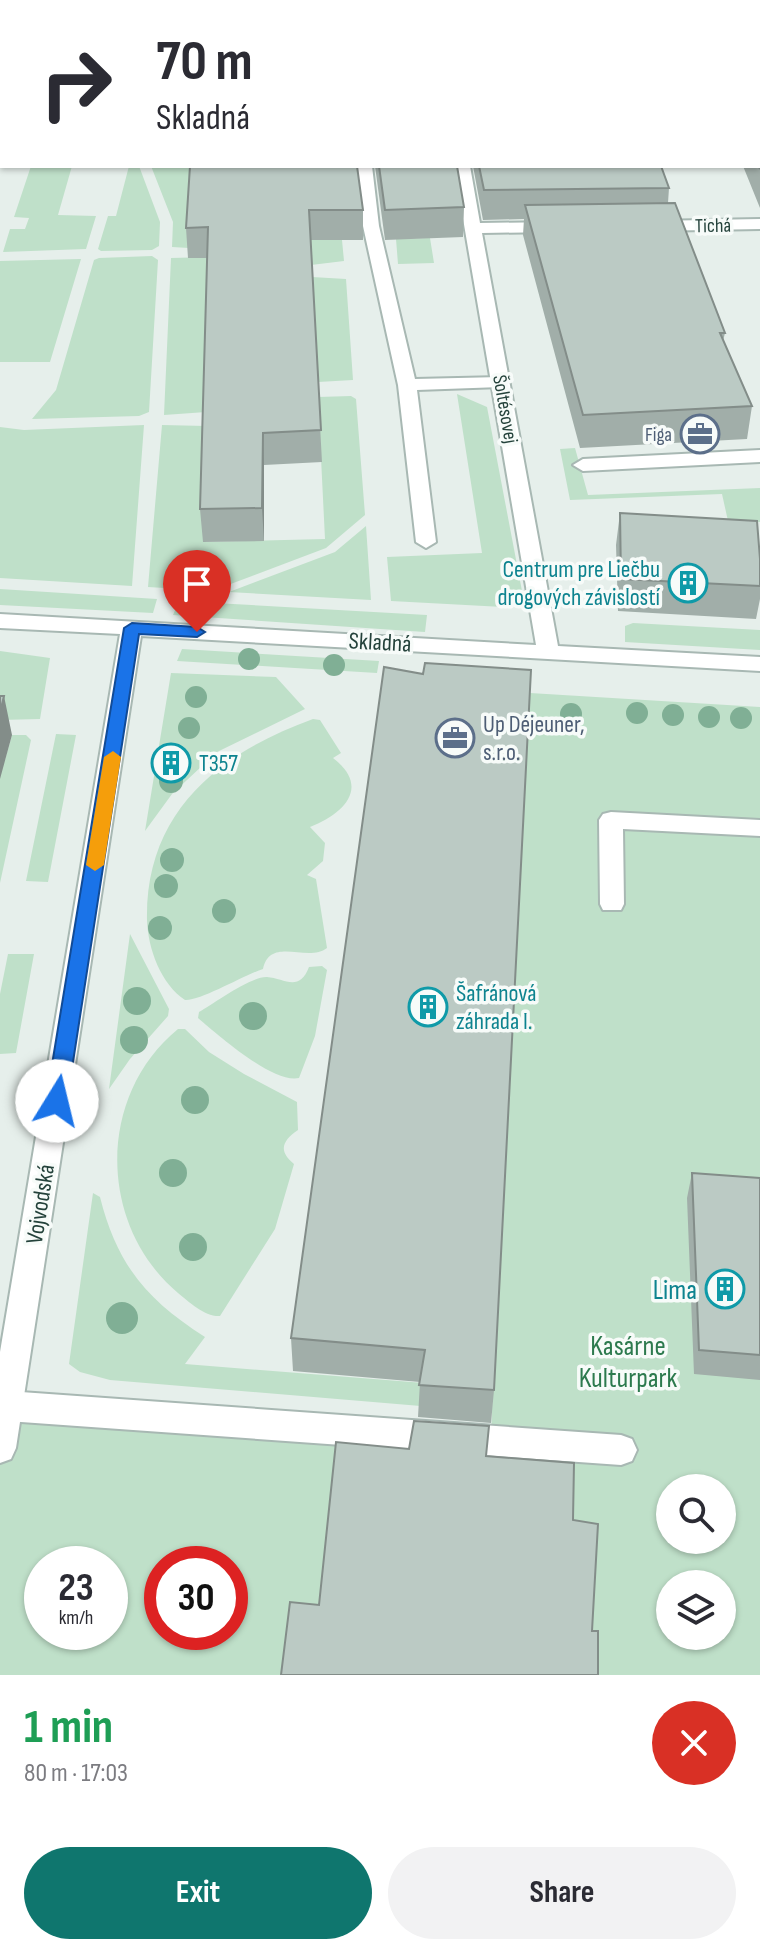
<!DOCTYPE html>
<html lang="en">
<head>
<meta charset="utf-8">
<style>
	body { margin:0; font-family:"Sofia Sans Condensed",sans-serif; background:#f2f2f3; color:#2b2b33; height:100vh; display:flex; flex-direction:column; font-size:30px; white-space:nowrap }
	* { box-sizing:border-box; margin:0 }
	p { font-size:26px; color:#7c7c81 }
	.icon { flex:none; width:44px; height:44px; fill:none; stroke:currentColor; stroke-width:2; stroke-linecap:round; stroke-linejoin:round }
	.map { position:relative; height:1675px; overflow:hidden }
	.panel { display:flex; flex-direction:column; background:#fff; flex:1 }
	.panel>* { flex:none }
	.banner { position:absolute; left:0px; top:0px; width:760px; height:168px; box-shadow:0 2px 6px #0004; background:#fff; color:#2b2b33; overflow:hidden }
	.controls { position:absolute; left:656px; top:1474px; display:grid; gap:16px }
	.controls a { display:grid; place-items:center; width:80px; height:80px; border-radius:50%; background:#fff; box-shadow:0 2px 6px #0004; font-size:40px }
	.speed { position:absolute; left:24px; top:1546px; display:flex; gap:16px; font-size:40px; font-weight:700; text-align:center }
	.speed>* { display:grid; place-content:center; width:104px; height:104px; border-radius:50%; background:#fff; box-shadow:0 2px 6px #0004; line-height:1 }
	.speed small { font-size:20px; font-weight:400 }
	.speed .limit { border:12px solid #d22; background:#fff; color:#111 }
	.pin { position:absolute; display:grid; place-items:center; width:68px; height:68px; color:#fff; margin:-82px -34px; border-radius:50% 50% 50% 0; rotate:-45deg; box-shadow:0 0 8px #0007 }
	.pin .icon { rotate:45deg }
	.me { position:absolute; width:88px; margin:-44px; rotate:9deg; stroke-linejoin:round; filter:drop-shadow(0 0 6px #0008) }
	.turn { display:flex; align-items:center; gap:28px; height:168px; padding:0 24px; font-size:36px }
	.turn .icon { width:104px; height:104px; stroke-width:2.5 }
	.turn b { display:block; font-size:56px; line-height:68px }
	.round { display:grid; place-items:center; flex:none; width:84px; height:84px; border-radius:42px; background:#f2f2f3 }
	.head { display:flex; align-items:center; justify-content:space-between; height:136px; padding:0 24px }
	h1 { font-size:48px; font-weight:700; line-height:60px; color:#1e9e55 }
	.action { display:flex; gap:16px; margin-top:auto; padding:16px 24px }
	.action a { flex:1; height:92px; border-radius:48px; background:#0f766e; color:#fff; font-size:32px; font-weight:700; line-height:92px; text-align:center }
	.action a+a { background:#f2f2f3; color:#2b2b33 }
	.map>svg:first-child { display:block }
	.green { fill:#bfe0c9; fill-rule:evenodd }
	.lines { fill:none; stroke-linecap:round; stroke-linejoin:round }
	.service-casing { stroke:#a8b8b3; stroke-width:4 }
	.minor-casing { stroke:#a8b8b3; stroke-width:4 }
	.service { fill:#fff; fill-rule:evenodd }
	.minor { fill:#fff; fill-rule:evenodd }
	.tree { fill:#80af95 }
	.wall { fill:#a1aea9 }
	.shaded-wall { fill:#838d89 }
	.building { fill:#bbcac4; stroke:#838d89; stroke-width:2 }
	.route { fill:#1a73e8; stroke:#114b97; stroke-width:2 }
	.slow { fill:#f59e0b }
	.labels { text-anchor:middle; stroke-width:7; stroke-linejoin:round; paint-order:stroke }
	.far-street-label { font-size:20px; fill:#24423b; stroke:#f7fbf9 }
	.far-service-label { font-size:20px; fill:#4e5e75; stroke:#f7fbf9; text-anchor:end }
	.culture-label { font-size:24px; fill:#0d838f; stroke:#f7fbf9; text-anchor:start }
	.street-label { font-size:24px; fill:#24423b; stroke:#f7fbf9 }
	.service-label { font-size:24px; fill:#4e5e75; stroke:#f7fbf9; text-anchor:start }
	.near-culture-label { font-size:28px; fill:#0d838f; stroke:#f7fbf9; text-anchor:end }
	.near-park-label { font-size:28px; fill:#2d7a4e; stroke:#f7fbf9 }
</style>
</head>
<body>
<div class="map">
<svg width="760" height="1675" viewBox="0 0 760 1675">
	<rect width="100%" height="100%" fill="#e6efeb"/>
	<path class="green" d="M 31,166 L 72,166 L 58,215 L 96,216 L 86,249 L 3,252 L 10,229 L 25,229 L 29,218 L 14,217 Z
		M 129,166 L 139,166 L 160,222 L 159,246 L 152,250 L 101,251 L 98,249 L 108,216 L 116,216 Z
		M 151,166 L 191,166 L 189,248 L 172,247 L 173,222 Z
		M 335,166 L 344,261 L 311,265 L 305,169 Z
		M 430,238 L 434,263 L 398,264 L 396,239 Z
		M 210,257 L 206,412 L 164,415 L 171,258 Z
		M 99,258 L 152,256 L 158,260 L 149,412 L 139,416 L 32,419 L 56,390 L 94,260 Z
		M 81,259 L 50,362 L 0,362 L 0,261 Z
		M 312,277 L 346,279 L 353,380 L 318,382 Z
		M 457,394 L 487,407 L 522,591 L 520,600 L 503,607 L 391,601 L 387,557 L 482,553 Z
		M 351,396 L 356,399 L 365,515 L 326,548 L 212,591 L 148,587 L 162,425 L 206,426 L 203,542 L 325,539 L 318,397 Z
		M 144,425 L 132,586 L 0,578 L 0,427 L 24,430 Z
		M 575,448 L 588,495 L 760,488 L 760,522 L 728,521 L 722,494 L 570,500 L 560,449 Z
		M 366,526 L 371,600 L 229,592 L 335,552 Z
		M 0,589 L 157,599 L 153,613 L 0,605 Z
		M 179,601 L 427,615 L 425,632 L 173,615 Z
		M 633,623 L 760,630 L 760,650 L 625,642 L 625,626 Z
		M 182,649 L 379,661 L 377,673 L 177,661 Z
		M 0,651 L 50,658 L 40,719 L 0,720 Z
		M 171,673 L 276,677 L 305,709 L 217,752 L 172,794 L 145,831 Z
		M 530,693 L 760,707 L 760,1675 L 0,1675 L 0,1447 L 7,1406 L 491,1441 L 492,1412 L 110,1380 L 80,1372 L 69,1364 L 93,1193 L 100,1197 C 117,1265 147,1300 205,1337 L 185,1364 L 424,1383 L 422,1397 L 492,1408 ZM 670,1488 L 722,1488 L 722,1540 L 670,1540 ZM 42,1564 L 110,1564 L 110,1632 L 42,1632 ZM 162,1564 L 230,1564 L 230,1632 L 162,1632 ZM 670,1584 L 722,1584 L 722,1636 L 670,1636 Z
		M 313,719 L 320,720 L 341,753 L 333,758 C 371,787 344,814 310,827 L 325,843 L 323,861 L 307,875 L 316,879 L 327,948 C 308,963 270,936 263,969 C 244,975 201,1001 185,1000 C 161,984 148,949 147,920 C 145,812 219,753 313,719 Z
		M 56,734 L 76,735 L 48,882 L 26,881 Z
		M 12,735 L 26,735 L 31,740 L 0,883 L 0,760 L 5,760 Z
		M 130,934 L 169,1009 L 168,1016 L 130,1059 L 109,1089 Z
		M 8,954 L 34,954 L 16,1053 L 0,1054 L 0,994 Z
		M 322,966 L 327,970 L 315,1036 L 299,1078 C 273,1084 217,1034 198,1018 L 199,1012 C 213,1004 251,976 267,977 C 284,978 299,993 309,967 Z
		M 178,1029 L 185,1029 L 209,1052 L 244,1074 L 297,1102 L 298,1130 C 282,1141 278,1151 294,1164 L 275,1229 L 220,1316 C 205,1317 189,1302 178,1293 C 98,1226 96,1096 178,1029 Z"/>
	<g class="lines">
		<defs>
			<path id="service" d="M 356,166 L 372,166 L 379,226 L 415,379 L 501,377 L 510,382 L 501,387 L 417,390 L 436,542 L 426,548 L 416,542 L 398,385 L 363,226 Z
				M 760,450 L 760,462 L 583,471 L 573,465 L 583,459 Z
				M 611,812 L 760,820 L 760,836 L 623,829 L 624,904 L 621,910 L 603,910 L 600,904 L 599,820 L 603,814 Z
				M 7,1391 L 621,1435 L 632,1439 L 637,1450 L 632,1461 L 621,1465 L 7,1421 L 0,1418 L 0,1394 Z"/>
			<path id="minor" d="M 425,0 L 437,0 L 437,2 L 425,2 Z
				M 454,166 L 470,166 L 480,223 L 555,222 L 563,227 L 555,232 L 482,233 L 558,646 L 760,657 L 760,671 L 141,636 L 16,1448 L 11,1459 L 0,1463 L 0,1352 L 120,634 L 0,628 L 0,614 L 536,645 Z
				M 760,219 L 760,229 L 652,231 L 644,226 L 652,221 Z"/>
		</defs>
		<use href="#service" class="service-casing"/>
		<use href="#minor" class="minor-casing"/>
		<use href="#service" class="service"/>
		<use href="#minor" class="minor"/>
	</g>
	<g class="tree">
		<circle cx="249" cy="659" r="11"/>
		<circle cx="334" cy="665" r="11"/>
		<circle cx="196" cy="697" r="11"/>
		<circle cx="637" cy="713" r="11"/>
		<circle cx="571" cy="714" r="11"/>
		<circle cx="673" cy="715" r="11"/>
		<circle cx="709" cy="717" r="11"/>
		<circle cx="741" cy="718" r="11"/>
		<circle cx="189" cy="728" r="11"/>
		<circle cx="171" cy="781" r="12"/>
		<circle cx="172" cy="860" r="12"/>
		<circle cx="166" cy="886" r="12"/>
		<circle cx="224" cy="911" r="12"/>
		<circle cx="160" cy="928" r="12"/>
		<circle cx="137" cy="1001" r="14"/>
		<circle cx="253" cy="1016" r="14"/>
		<circle cx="134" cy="1040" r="14"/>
		<circle cx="195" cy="1100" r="14"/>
		<circle cx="173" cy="1173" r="14"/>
		<circle cx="193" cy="1247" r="14"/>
		<circle cx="122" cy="1318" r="16"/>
	</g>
	<path class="wall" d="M 724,0 L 760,0 L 760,208 L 743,166 L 758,166 L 758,2 L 724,2 Z
		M 190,166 L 363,210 L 363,240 L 310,240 L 322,462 L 264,465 L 264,541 L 203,542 L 200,509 L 207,258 L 188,258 L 186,228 Z
		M 375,166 L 457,166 L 464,207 L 463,237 L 385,240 Z
		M 473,166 L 661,166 L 669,188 L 668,203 L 725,333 L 723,341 L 752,406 L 747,439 L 580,448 L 523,235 L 524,219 L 483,220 Z
		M 620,513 L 760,559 L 760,599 L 756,619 L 618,611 L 616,545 Z
		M 384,667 L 494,1390 L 491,1423 L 418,1417 L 420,1382 L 293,1371 L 291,1338 Z
		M 692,1173 L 760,1178 L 760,1380 L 694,1374 L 687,1198 Z"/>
	<path class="shaded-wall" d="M 2,104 L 2,148 L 0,153 L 0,109 Z
		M 263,433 L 264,465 L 264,541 L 262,508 Z
		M 4,696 L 12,735 L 0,779 L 0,712 Z"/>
	<path class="building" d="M 0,0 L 43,0 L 42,2 L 2,2 L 2,104 L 0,109 Z
		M 195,0 L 398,0 L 398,2 L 195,2 Z
		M 506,0 L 560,0 L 561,2 L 507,2 Z
		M 733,0 L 760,0 L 760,169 L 758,165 L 758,2 L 734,2 Z
		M 190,166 L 357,166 L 363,210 L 309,210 L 321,430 L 263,433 L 262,508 L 200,509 L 208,227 L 186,228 Z
		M 379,166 L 457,166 L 464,207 L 385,210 Z
		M 479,166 L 661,166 L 669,188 L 484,190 Z
		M 675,203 L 725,333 L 720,333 L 752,406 L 583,415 L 525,205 Z
		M 620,513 L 757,521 L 760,559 L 760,586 L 621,579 Z
		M 425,663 L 531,670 L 494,1390 L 419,1385 L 425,1350 L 291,1338 L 384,667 L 423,674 Z
		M 0,696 L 4,696 L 0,712 Z
		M 692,1173 L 760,1178 L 760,1355 L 699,1350 Z
		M 414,1421 L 489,1426 L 486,1456 L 574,1463 L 573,1520 L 598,1524 L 592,1631 L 598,1631 L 598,1675 L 281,1675 L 290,1602 L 319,1605 L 336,1442 L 409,1449 Z"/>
	<path class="route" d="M 132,623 L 197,627 L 205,632 L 197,637 L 139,634 L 67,1101 L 57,1109 L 46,1101 L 124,628 Z"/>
	<path class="slow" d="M 113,751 L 121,757 L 104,865 L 95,871 L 86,865 L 104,757 Z"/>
	<defs>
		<symbol id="office-ring" viewBox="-11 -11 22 22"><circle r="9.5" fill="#f7fbf9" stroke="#5c6f8a" stroke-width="1.5"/><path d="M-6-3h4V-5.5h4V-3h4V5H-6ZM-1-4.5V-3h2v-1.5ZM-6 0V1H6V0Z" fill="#5c6f8a"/></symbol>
		<symbol id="building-ring" viewBox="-11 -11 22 22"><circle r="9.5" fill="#f7fbf9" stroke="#0f9aa8" stroke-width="1.5"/><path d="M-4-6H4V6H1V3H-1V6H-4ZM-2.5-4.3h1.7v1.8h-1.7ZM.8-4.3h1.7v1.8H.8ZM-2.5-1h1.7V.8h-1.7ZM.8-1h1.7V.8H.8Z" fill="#0f9aa8"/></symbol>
	</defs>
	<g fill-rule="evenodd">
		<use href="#office-ring" x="678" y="412" width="44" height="44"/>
		<use href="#building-ring" x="666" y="561" width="44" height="44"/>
		<use href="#office-ring" x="433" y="716" width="44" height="44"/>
		<use href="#building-ring" x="149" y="741" width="44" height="44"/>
		<use href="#building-ring" x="406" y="985" width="44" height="44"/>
		<use href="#building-ring" x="703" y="1267" width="44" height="44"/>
	</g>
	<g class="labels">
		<g class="far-street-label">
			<text transform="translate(713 225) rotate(-1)" y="7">Tichá</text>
			<text transform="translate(506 409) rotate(80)" y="7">Šoltésovej</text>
		</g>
		<g class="far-service-label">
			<text x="672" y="441">Figa</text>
		</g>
		<g class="culture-label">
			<text x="660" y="577" text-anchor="end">Centrum pre Liečbu<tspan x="660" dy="28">drogových závislostí</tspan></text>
			<text x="199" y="771">T357</text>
			<text x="456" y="1001">Šafránová<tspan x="456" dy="28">záhrada I.</tspan></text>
		</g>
		<g class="street-label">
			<text transform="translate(380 642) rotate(3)" y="8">Skladná</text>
			<text transform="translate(40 1204) rotate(-81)" y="8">Vojvodská</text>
		</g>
		<g class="service-label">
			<text x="483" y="732">Up Déjeuner,<tspan x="483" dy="28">s.r.o.</tspan></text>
		</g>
		<g class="near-culture-label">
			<text x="697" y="1299">Lima</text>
		</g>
		<g class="near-park-label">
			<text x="628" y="1355">Kasárne<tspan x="628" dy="32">Kulturpark</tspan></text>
		</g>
	</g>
</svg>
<div class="controls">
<a><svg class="icon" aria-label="search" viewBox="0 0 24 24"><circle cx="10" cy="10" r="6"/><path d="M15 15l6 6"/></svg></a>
<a><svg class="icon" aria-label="layers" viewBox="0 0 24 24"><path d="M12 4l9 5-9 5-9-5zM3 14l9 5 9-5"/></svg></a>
</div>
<div class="speed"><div>23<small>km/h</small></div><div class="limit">30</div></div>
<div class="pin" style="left:197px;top:632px;background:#d93025"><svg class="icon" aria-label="arrive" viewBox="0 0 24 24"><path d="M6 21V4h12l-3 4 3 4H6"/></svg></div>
<svg class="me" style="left:57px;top:1101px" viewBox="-20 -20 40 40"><circle r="19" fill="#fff"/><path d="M0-13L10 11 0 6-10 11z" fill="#1a73e8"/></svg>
<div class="banner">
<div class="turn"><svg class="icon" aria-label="right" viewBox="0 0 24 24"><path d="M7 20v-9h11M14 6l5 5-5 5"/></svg><div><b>70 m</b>Skladná</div></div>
</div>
</div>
<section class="panel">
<div class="head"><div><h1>1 min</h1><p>80 m · 17:03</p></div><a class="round" style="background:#d93025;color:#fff"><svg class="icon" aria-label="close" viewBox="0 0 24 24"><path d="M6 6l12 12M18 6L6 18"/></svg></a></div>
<div class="action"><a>Exit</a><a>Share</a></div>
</section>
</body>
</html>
